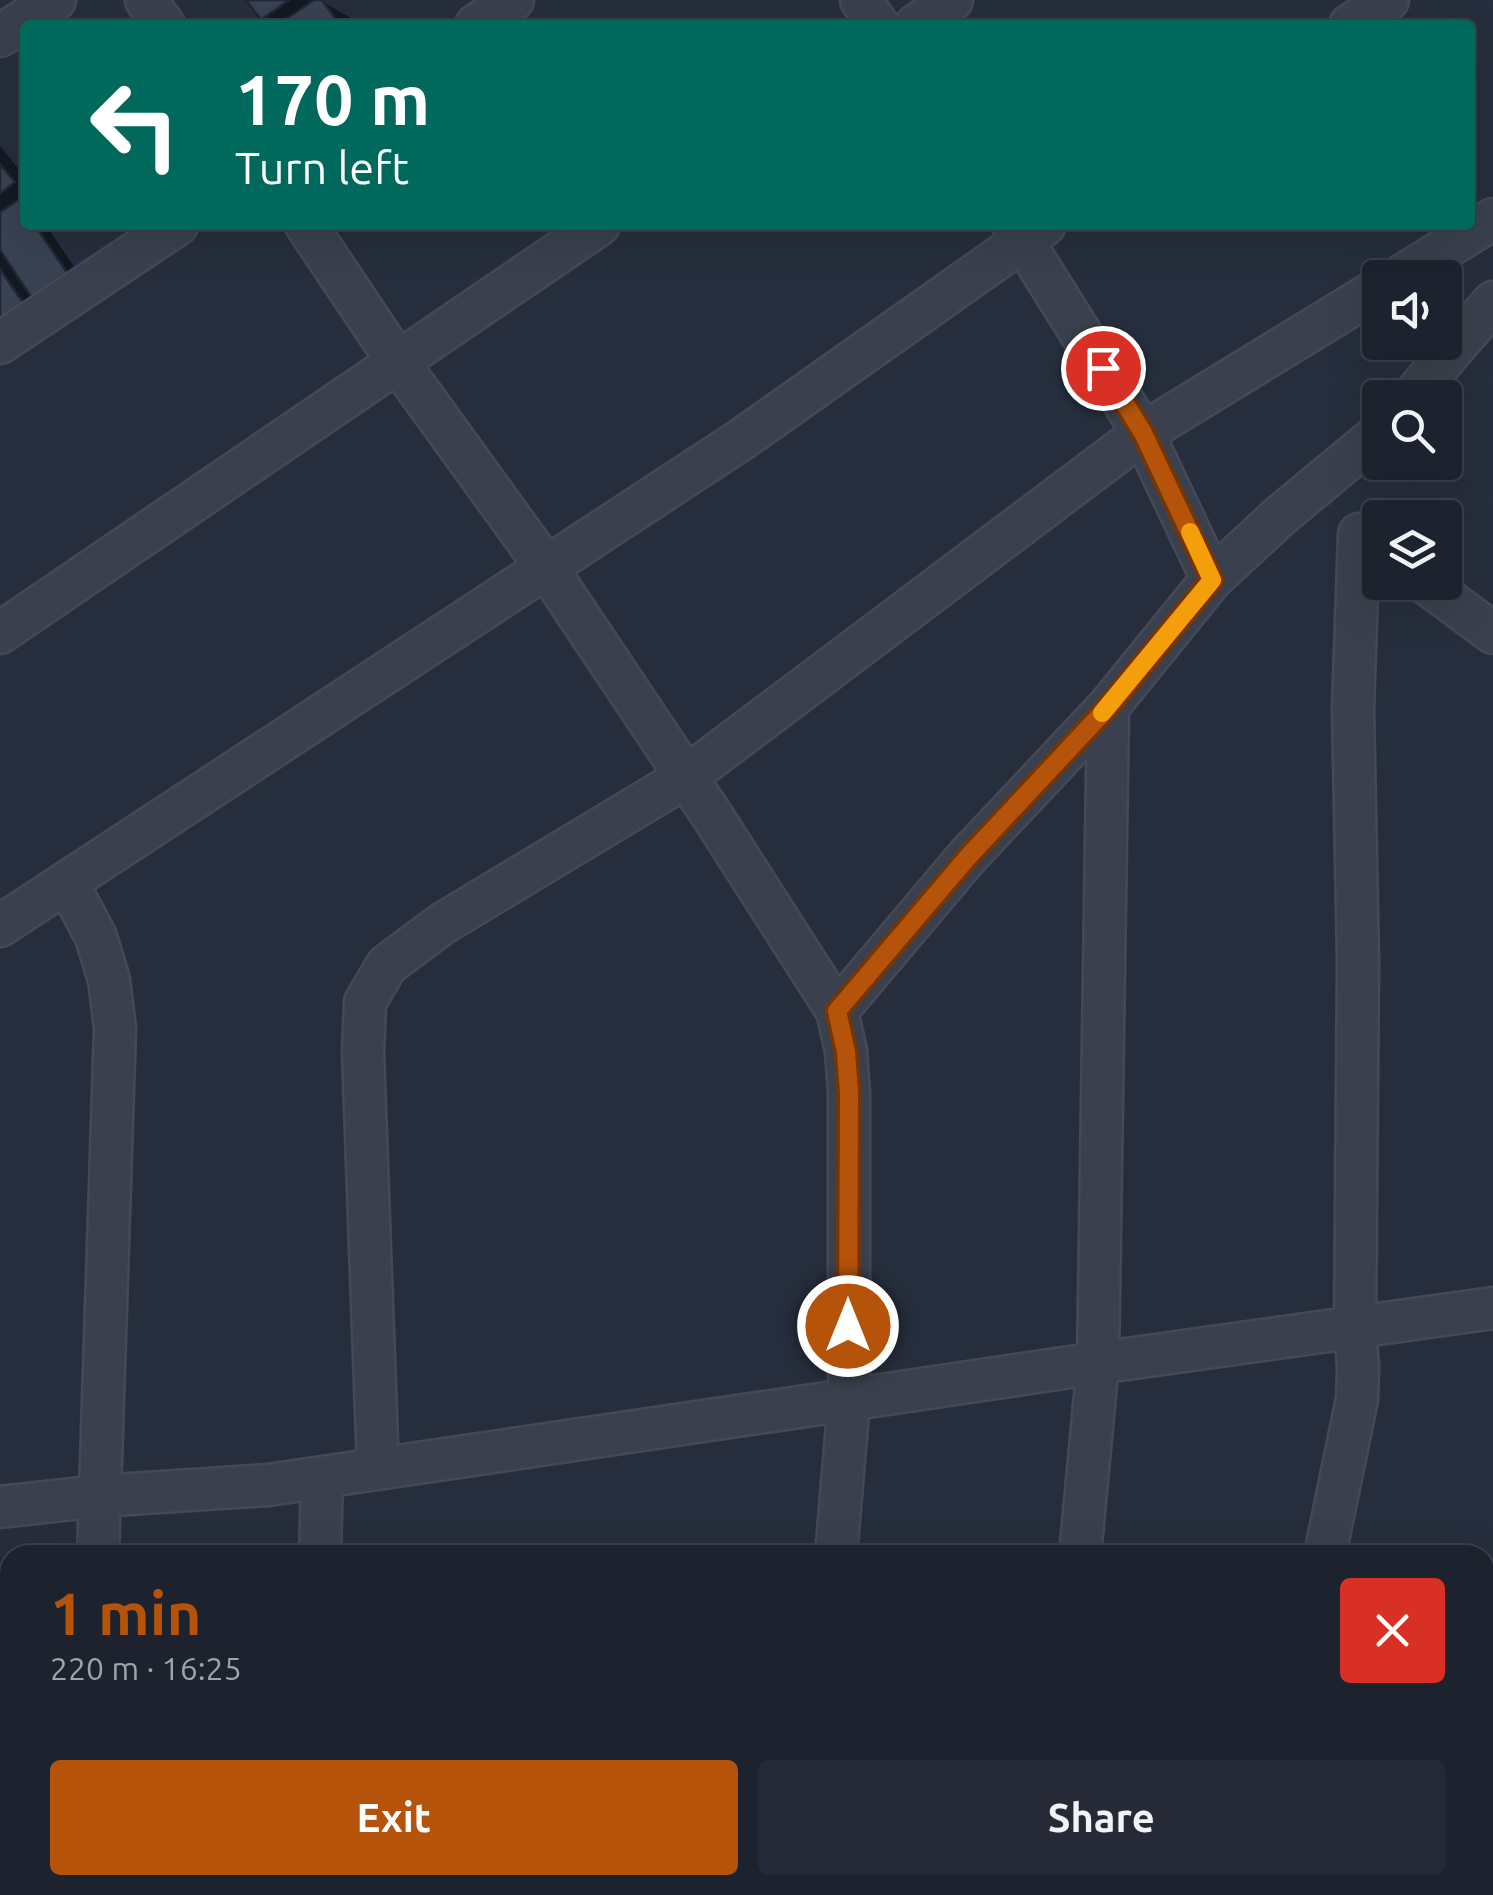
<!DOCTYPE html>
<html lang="en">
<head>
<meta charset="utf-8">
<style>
	body { margin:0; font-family:Ubuntu,sans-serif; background:#252a36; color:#f1f3f6; height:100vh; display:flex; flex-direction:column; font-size:38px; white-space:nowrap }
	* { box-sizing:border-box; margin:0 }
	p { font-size:32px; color:#a0a4aa }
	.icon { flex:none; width:55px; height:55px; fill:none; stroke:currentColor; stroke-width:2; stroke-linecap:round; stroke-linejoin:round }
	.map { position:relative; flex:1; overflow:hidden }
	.details { position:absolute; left:0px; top:1545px; width:1495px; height:350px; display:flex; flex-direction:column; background:#1c222e; border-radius:30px 30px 0 0; box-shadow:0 10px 40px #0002,0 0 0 2px #3a3f4a }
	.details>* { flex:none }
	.banner { position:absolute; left:20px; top:20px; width:1455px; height:210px; border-radius:10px; box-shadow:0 10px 40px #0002,0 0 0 2px #3a3f4a; background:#00695c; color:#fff; overflow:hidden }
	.tools { position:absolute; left:1362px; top:260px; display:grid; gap:20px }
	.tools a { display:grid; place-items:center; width:100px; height:100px; border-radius:10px; background:#1c222e; box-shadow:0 10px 40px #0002,0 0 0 2px #3a3f4a; font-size:50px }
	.pin { position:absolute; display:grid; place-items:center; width:85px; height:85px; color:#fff; margin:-42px; border:5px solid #fff; border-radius:50%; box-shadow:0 2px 10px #0007 }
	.me { position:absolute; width:110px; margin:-55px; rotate:0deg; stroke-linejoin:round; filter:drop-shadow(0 0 8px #0008) }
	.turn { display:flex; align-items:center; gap:35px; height:210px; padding:0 50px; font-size:45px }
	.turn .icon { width:130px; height:130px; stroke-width:2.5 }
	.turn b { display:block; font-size:70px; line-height:85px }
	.round { display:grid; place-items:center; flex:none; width:105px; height:105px; border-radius:10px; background:#252a36 }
	.overview { display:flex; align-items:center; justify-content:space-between; height:170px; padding:0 50px }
	h1 { font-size:60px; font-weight:700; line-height:75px; color:#b45309 }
	.button { display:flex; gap:20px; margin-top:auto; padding:20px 50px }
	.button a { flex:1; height:115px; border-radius:10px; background:#b45309; color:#fff; font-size:40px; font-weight:700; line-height:115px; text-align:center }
	.button a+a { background:#252a36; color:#f1f3f6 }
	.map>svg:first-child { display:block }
	.shadow { fill:#0007 }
	.building { fill:#394253; stroke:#212734; stroke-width:2.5 }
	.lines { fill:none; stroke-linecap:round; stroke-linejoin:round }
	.minor-casing { stroke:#434956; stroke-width:45 }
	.minor { stroke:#3a404d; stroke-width:40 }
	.route-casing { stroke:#753606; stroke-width:25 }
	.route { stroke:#b45309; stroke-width:18 }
	.slow { stroke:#f59e0b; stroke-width:18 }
</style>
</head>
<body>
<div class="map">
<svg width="1493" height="1895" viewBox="0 0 1493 1895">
	<rect width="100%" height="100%" fill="#262e3d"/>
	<path class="shadow" d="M 249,0 L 325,0 L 323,2 L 351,18 L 356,25 L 274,25 L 263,18 Z
		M 0,146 L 25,177 L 25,225 L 46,225 L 91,292 L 59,314 L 31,298 L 46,319 L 0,338 Z"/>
	<path class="building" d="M 246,0 L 289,0 L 261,20 Z
		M 314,0 L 322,0 L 340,25 L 277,25 Z
		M 0,164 L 15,182 L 0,194 Z
		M 18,200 L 25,210 L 25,225 L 35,225 L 72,280 L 36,304 L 0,250 L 0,212 Z
		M 0,269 L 26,307 L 0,325 Z"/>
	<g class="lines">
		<defs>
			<path id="minor" d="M 146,0 L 164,25
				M 861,0 L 878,25
				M 476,25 L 513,0
				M 916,25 L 952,0
				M 1350,25 L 1388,0
				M 0,36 L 55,0
				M 306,225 L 397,361 L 546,567 L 713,817 L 837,1011 L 846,1051 L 849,1093 L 849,1401 L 836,1555
				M 1013,225 L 1143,433 L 1212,579
				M 1398,278 L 1493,219
				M 0,343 L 177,225
				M 1411,398 L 1493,302
				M 1424,582 L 1493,633
				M 0,633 L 599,225
				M 67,882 L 96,937 L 109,980 L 115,1028 L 98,1555
				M 0,926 L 742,439 L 1045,225
				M 837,1011 L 967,857 L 1108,707 L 1212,579 L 1280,516 L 1380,433
				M 378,1469 L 363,1053 L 365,1002 L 387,965 L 442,924 L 686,777 L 1143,433 L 1380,288
				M 0,1507 L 99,1496 L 268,1485 L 1098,1363 L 1493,1308
				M 320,1555 L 322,1477
				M 1080,1555 L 1098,1363 L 1108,707
				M 1325,1555 L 1357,1399 L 1358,1366 L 1355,1328 L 1358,960 L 1353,709 L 1359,534
				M 75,1895 L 75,1885
				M 311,1895 L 311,1885
				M 620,1895 L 672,1885
				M 1048,1895 L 1049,1885
				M 1288,1895 L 1289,1885"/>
		</defs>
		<use href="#minor" class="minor-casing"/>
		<use href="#minor" class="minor"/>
	</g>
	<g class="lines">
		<defs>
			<path id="route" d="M 848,1326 L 849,1093 L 846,1052 L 837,1011 L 967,858 L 1108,707 L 1212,580 L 1143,433 L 1103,368"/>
		</defs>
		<use href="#route" class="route-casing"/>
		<use href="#route" class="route"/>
		<path class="slow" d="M 1102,713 L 1212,580 L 1190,532"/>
	</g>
</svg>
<div class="tools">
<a><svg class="icon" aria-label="sound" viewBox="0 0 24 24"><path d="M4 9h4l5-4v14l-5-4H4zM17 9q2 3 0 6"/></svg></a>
<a><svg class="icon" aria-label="search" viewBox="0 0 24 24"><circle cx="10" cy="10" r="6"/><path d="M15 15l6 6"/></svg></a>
<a><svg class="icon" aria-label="layers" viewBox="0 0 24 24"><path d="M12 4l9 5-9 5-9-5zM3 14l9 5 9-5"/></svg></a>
</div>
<div class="pin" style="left:1103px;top:368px;background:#d93025"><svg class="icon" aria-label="arrive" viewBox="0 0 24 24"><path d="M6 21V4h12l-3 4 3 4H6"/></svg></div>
<svg class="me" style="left:848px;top:1326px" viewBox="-20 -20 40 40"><circle r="17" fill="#b45309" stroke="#fff" stroke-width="3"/><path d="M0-11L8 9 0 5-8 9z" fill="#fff"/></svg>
<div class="banner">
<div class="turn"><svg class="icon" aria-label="left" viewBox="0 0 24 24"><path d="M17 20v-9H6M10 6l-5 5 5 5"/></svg><div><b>170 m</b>Turn left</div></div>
</div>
<section class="details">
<div class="overview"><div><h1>1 min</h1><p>220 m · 16:25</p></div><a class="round" style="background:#d93025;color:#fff"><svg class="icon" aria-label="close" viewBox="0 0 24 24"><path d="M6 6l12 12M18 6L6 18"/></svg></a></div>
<div class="button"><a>Exit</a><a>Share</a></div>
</section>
</div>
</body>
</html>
